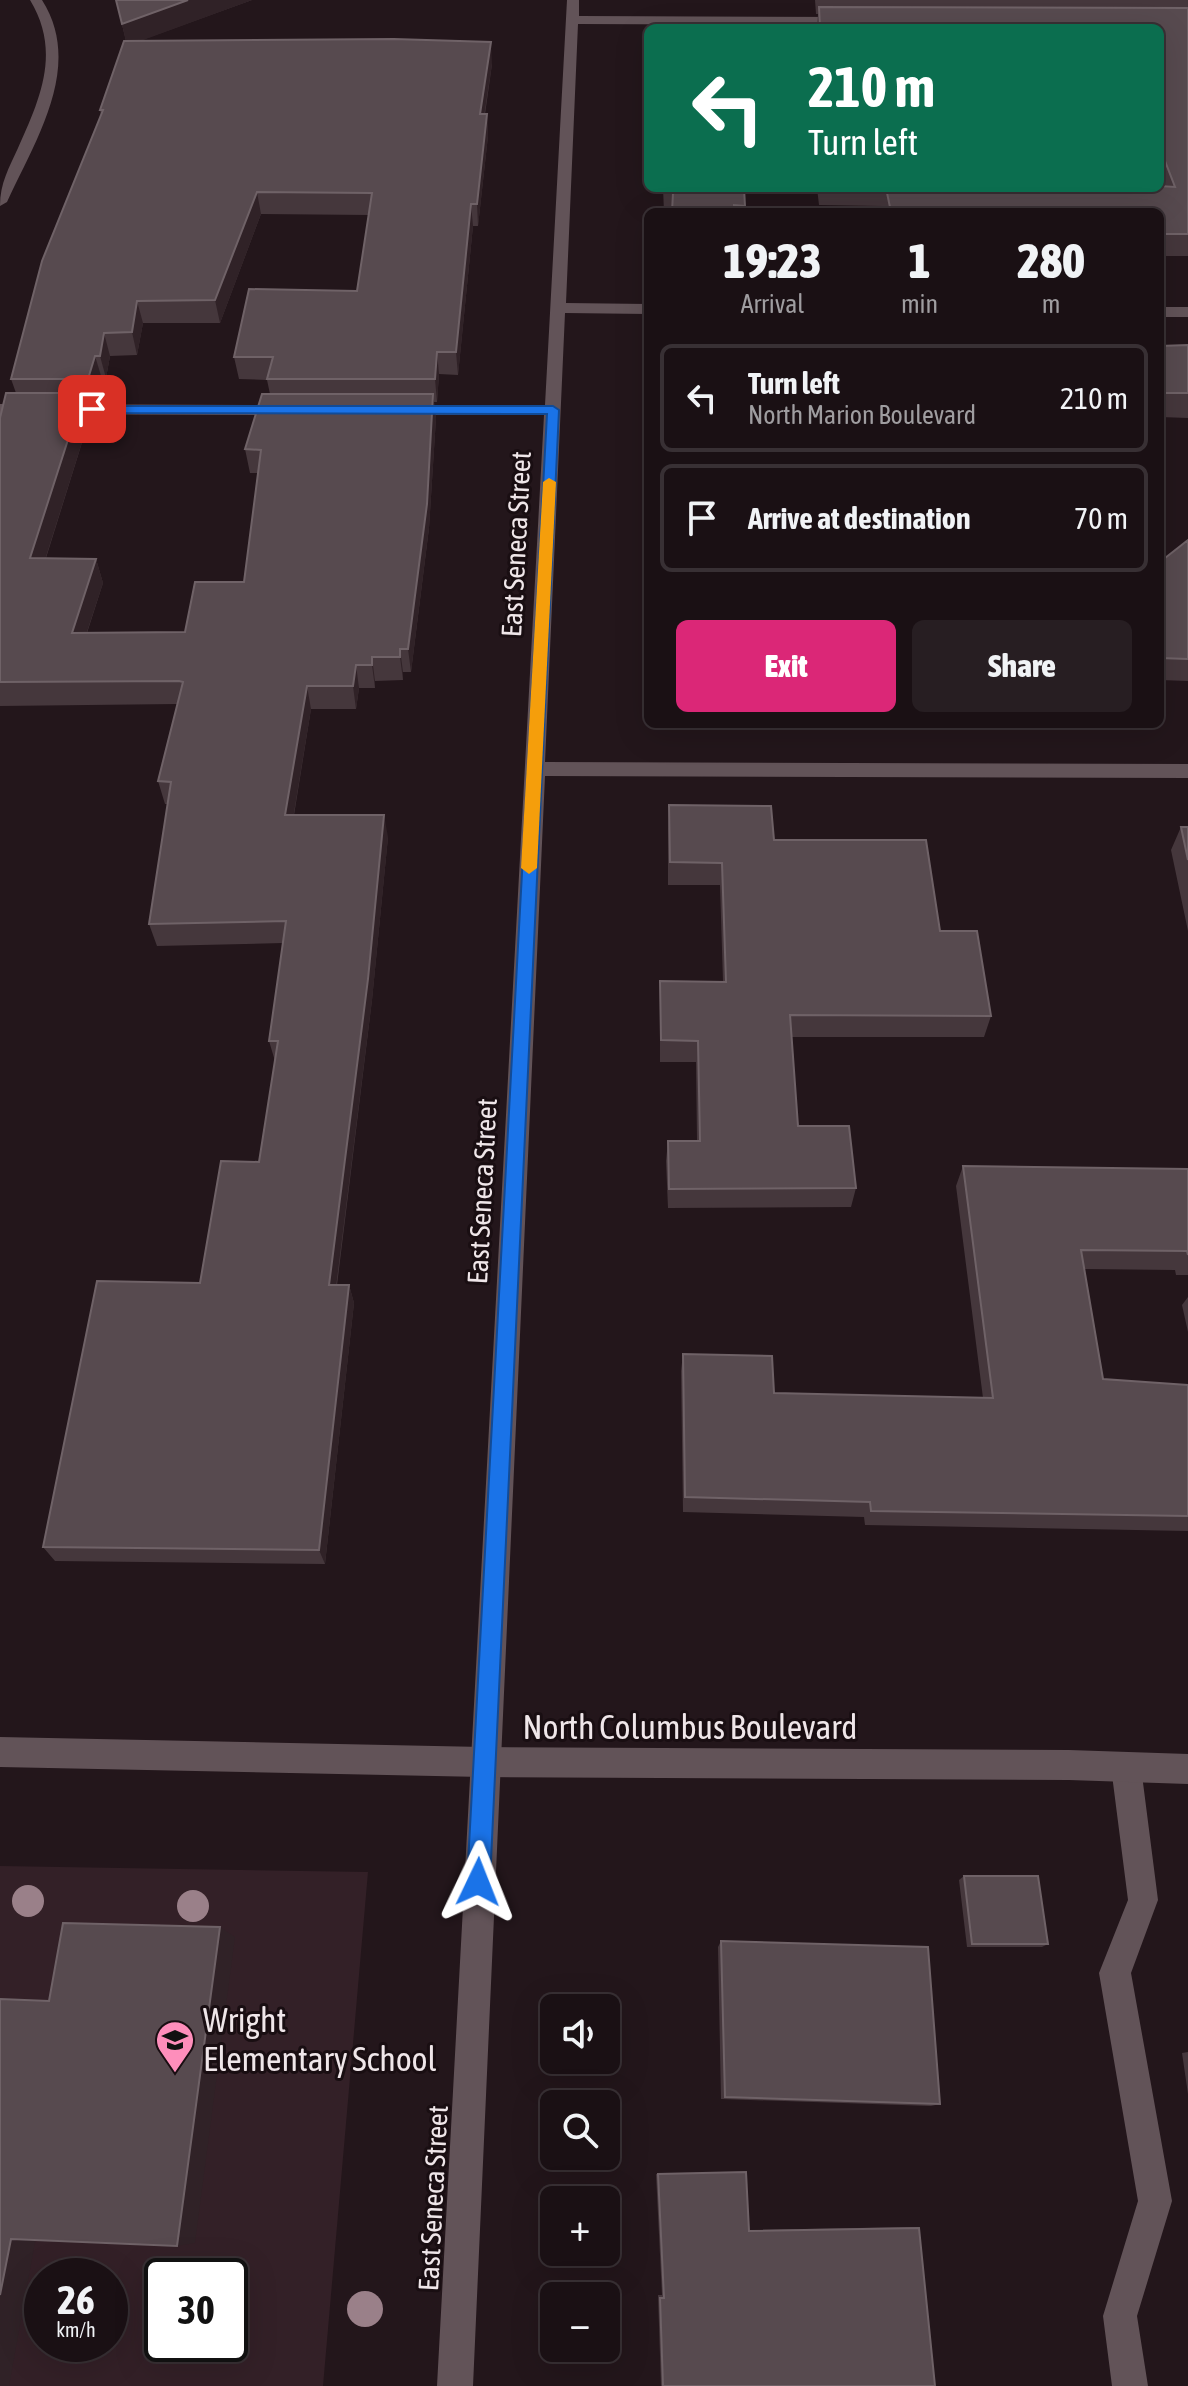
<!DOCTYPE html>
<html lang="en">
<head>
<meta charset="utf-8">
<style>
	body { margin:0; font-family:"Asap Condensed",sans-serif; background:#271e22; color:#f1f3f6; height:100vh; display:flex; flex-direction:column; font-size:30px; white-space:nowrap }
	* { box-sizing:border-box; margin:0 }
	p { font-size:26px; color:#9f9da0 }
	.icon { flex:none; width:44px; height:44px; fill:none; stroke:currentColor; stroke-width:2; stroke-linecap:round; stroke-linejoin:round }
	.map { position:relative; flex:1; overflow:hidden }
	.details { position:absolute; left:644px; top:208px; width:520px; height:520px; display:flex; flex-direction:column; background:#1a1014; border-radius:12px; box-shadow:0 8px 32px #0002,0 0 0 2px #383034 }
	.details>* { flex:none }
	.hud { position:absolute; left:644px; top:24px; width:520px; height:168px; border-radius:12px; box-shadow:0 8px 32px #0002,0 0 0 2px #383034; background:#0b6e4f; color:#fff; overflow:hidden }
	.buttons { position:absolute; left:540px; top:1994px; display:grid; gap:16px }
	.buttons a { display:grid; place-items:center; width:80px; height:80px; border-radius:12px; background:#1a1014; box-shadow:0 8px 32px #0002,0 0 0 2px #383034; font-size:40px }
	.speed { position:absolute; left:24px; top:2258px; display:flex; gap:16px; font-size:40px; font-weight:700; text-align:center }
	.speed>* { display:grid; place-content:center; width:104px; height:104px; border-radius:50%; background:#1a1014; box-shadow:0 8px 32px #0002,0 0 0 2px #383034; line-height:1 }
	.speed small { font-size:20px; font-weight:400 }
	.speed .limit { border:4px solid #111; border-radius:12px; background:#fff; color:#111 }
	.pin { position:absolute; display:grid; place-items:center; width:68px; height:68px; color:#fff; margin:-34px; border-radius:16px; box-shadow:0 4px 12px #0006 }
	.me { position:absolute; width:88px; margin:-44px; rotate:2deg; stroke-linejoin:round; filter:drop-shadow(0 0 6px #0008) }
	.turn { display:flex; align-items:center; gap:28px; height:168px; padding:0 32px; font-size:36px }
	.turn .icon { width:104px; height:104px; stroke-width:2.5 }
	.turn b { display:block; font-size:56px; line-height:68px }
	.eta { display:flex; justify-content:space-evenly; align-items:center; height:136px; text-align:center }
	.eta b { font-size:48px; font-weight:800; line-height:56px }
	.button { display:flex; gap:16px; margin-top:auto; padding:16px 32px }
	.button a { flex:1; height:92px; border-radius:12px; background:#db2777; color:#fff; font-size:32px; font-weight:800; line-height:92px; text-align:center }
	.button a+a { background:#271e22; color:#f1f3f6 }
	ul { padding:0; list-style:none }
	li { display:flex; align-items:center; gap:24px; height:108px; margin:0 16px 12px; padding:0 16px; border:4px solid #383034; border-radius:12px }
	li div { flex:1 }
	li b { display:block; font-size:30px }
	li em { font-style:normal }
	.map>svg:first-child { display:block }
	.built { fill:#332027; fill-rule:evenodd }
	.lines { fill:none; stroke-linecap:round; stroke-linejoin:round }
	.street { fill:#625358; fill-rule:evenodd }
	.secondary { fill:#625358; fill-rule:evenodd }
	.tree { fill:#9a8089 }
	.wall { fill:#45373c; fill-rule:evenodd }
	.shaded-wall { fill:#302227 }
	.building { fill:#574a4f; stroke:#6f6267; stroke-width:2 }
	.route { fill:#1a73e8; stroke:#114b97; stroke-width:2 }
	.slow { fill:#f59e0b }
	.labels { text-anchor:middle; stroke-width:6; stroke-linejoin:round; paint-order:stroke }
	.street-label { font-size:28px; fill:#efe6e9; stroke:#190e12 }
	.near-street-label { font-size:34px; fill:#efe6e9; stroke:#190e12 }
	.near-poi-label { font-size:34px; fill:#efe6e9; stroke:#190e12; text-anchor:start }
</style>
</head>
<body>
<div class="map">
<svg width="1188" height="2386" viewBox="0 0 1188 2386">
	<rect width="100%" height="100%" fill="#23161b"/>
	<path class="built" d="M 0,1866 L 368,1872 L 323,2386 L 0,2386 ZM 42,2276 L 110,2276 L 110,2344 L 42,2344 ZM 162,2276 L 230,2276 L 230,2344 L 162,2344 Z"/>
	<g class="lines">
		<path class="street" d="M 30,0 L 42,0 C 84,66 36,139 7,202 L 0,206 C 0,183 9,168 18,148 C 41,97 61,51 30,0 Z
			M 567,0 L 579,0 L 579,16 L 849,17 L 855,21 L 849,25 L 578,24 L 566,303 L 648,304 L 648,314 L 565,313 L 545,762 L 1188,764 L 1188,778 L 545,776 L 473,2386 L 437,2386 L 544,415 L 402,415 L 394,410 L 402,405 L 545,405 Z
			M 1160,307 L 1188,307 L 1188,317 L 1160,317 Z
			M 0,404 L 290,405 L 298,410 L 290,415 L 0,414 Z
			M 1126,1752 L 1136,1757 L 1141,1767 L 1158,1900 L 1131,1973 L 1172,2201 L 1137,2316 L 1148,2386 L 1112,2386 L 1103,2316 L 1138,2201 L 1099,1973 L 1128,1900 L 1111,1767 L 1116,1757 Z"/>
		<path class="secondary" d="M 0,1737 L 483,1747 L 1069,1750 L 1188,1754 L 1188,1784 L 1069,1780 L 483,1777 L 0,1767 Z"/>
	</g>
	<g class="tree">
		<circle cx="28" cy="1901" r="16"/>
		<circle cx="193" cy="1906" r="16"/>
		<circle cx="365" cy="2309" r="18"/>
	</g>
	<path class="wall" d="M 116,0 L 252,0 L 139,41 L 492,64 L 485,114 L 487,114 L 488,136 L 478,226 L 473,226 L 458,375 L 439,374 L 437,402 L 434,402 L 436,418 L 429,528 L 411,672 L 403,672 L 403,680 L 375,681 L 375,688 L 359,688 L 356,709 L 311,709 L 294,815 L 388,837 L 372,1000 L 337,1285 L 349,1285 L 354,1303 L 325,1564 L 55,1561 L 43,1547 L 200,1283 L 259,1162 L 275,1061 L 269,1041 L 283,943 L 157,946 L 149,924 L 168,804 L 165,804 L 158,781 L 177,704 L 0,706 L 0,418 L 16,393 L 11,379 L 101,115 L 100,110 L 126,41 ZM 261,214 L 369,215 L 357,291 L 234,357 L 239,379 L 267,380 L 270,394 L 245,449 L 250,473 L 258,473 L 244,582 L 185,632 L 87,633 L 103,583 L 96,559 L 46,558 L 90,417 L 85,401 L 95,401 L 102,379 L 106,378 L 110,356 L 137,355 L 143,323 L 220,323 Z
		M 815,0 L 1188,0 L 1188,256 L 1160,256 L 1160,212 L 883,212 L 882,206 L 819,205 L 817,188 L 1160,188 L 1160,28 L 817,28 L 818,14 L 816,14 Z
		M 663,188 L 744,188 L 744,212 L 664,212 Z
		M 1188,345 L 1188,418 L 1160,417 L 1160,346 Z
		M 1188,540 L 1188,681 L 1160,680 L 1160,562 Z
		M 669,805 L 774,840 L 940,931 L 991,1016 L 984,1037 L 792,1037 L 798,1126 L 856,1188 L 851,1207 L 668,1208 L 666,1161 L 668,1141 L 697,1141 L 696,1062 L 660,1062 L 660,981 L 723,982 L 720,885 L 668,885 L 668,828 Z
		M 1181,827 L 1188,827 L 1188,931 L 1171,850 Z
		M 963,1166 L 1188,1169 L 1188,1275 L 1176,1275 L 1175,1270 L 1084,1269 L 1103,1379 L 1188,1385 L 1188,1531 L 865,1525 L 864,1517 L 683,1512 L 681,1371 L 683,1354 L 774,1393 L 983,1398 L 956,1186 Z
		M 1188,1297 L 1188,1332 L 1182,1305 Z
		M 964,1876 L 1048,1944 L 1042,1947 L 967,1947 L 959,1880 Z
		M 721,1941 L 940,2104 L 931,2106 L 721,2099 L 718,1947 Z
		M 1188,2052 L 1188,2094 L 1182,2053 Z
		M 746,2172 L 749,2230 L 910,2227 L 919,2228 L 935,2386 L 661,2386 L 658,2295 L 662,2295 L 656,2174 Z"/>
	<path class="shaded-wall" d="M 188,0 L 252,0 L 127,46 L 122,24 Z
		M 491,42 L 492,64 L 481,136 L 480,114 Z
		M 487,114 L 488,136 L 478,226 L 477,204 Z
		M 257,192 L 261,214 L 220,323 L 215,300 Z
		M 471,204 L 473,226 L 458,375 L 456,352 Z
		M 137,301 L 143,323 L 137,355 L 132,332 Z
		M 104,333 L 110,356 L 106,378 L 100,356 Z
		M 437,352 L 439,374 L 437,402 L 435,379 Z
		M 95,356 L 102,379 L 95,401 L 88,379 Z
		M 83,393 L 90,417 L 38,582 L 30,558 Z
		M 433,394 L 436,418 L 429,528 L 411,672 L 408,649 Z
		M 96,559 L 103,583 L 79,656 L 72,633 Z
		M 400,649 L 403,672 L 403,680 L 400,657 Z
		M 372,657 L 375,681 L 375,688 L 372,665 Z
		M 356,665 L 359,688 L 356,709 L 353,686 Z
		M 307,686 L 311,709 L 290,837 L 285,815 Z
		M 384,815 L 388,837 L 372,1000 L 334,1303 L 329,1285 Z
		M 349,1285 L 354,1303 L 325,1564 L 319,1550 Z
		M 220,1927 L 235,1937 L 195,2243 L 177,2246 Z
		M 36,2237 L 9,2386 L 0,2386 L 0,2295 L 11,2239 Z"/>
	<path class="building" d="M 116,0 L 188,0 L 122,24 Z
		M 819,7 L 1188,8 L 1188,234 L 1160,234 L 1160,212 L 891,212 L 886,188 L 1160,188 L 1160,186 L 1175,187 L 1160,148 L 1160,28 L 820,28 Z
		M 394,39 L 491,42 L 480,114 L 487,114 L 477,204 L 471,204 L 456,352 L 437,352 L 435,379 L 267,379 L 273,357 L 234,357 L 249,289 L 357,291 L 372,193 L 257,192 L 215,300 L 137,301 L 132,332 L 104,333 L 100,356 L 95,356 L 88,379 L 11,379 L 42,261 L 103,110 L 100,110 L 124,41 Z
		M 664,188 L 744,188 L 745,206 L 734,205 L 734,212 L 672,212 L 673,193 L 664,193 Z
		M 1188,345 L 1188,393 L 1160,393 L 1160,346 Z
		M 6,393 L 83,393 L 30,558 L 96,559 L 72,633 L 185,632 L 195,582 L 244,582 L 261,450 L 245,449 L 262,394 L 433,394 L 427,504 L 408,649 L 400,649 L 400,657 L 372,657 L 372,665 L 356,665 L 353,686 L 307,686 L 285,815 L 384,815 L 368,979 L 329,1285 L 349,1285 L 319,1550 L 43,1547 L 97,1281 L 200,1283 L 221,1161 L 259,1162 L 278,1041 L 269,1041 L 286,921 L 149,924 L 171,782 L 158,781 L 183,682 L 179,681 L 0,682 L 0,418 Z
		M 1188,540 L 1188,659 L 1160,658 L 1160,562 Z
		M 669,805 L 771,806 L 774,840 L 926,840 L 940,931 L 977,931 L 991,1016 L 790,1015 L 798,1126 L 849,1126 L 856,1188 L 669,1189 L 668,1141 L 700,1141 L 698,1041 L 661,1040 L 660,981 L 726,982 L 722,863 L 670,862 Z
		M 1181,827 L 1188,827 L 1188,860 Z
		M 963,1166 L 1188,1169 L 1188,1255 L 1187,1251 L 1081,1250 L 1103,1379 L 1188,1385 L 1188,1516 L 871,1511 L 870,1502 L 685,1497 L 683,1354 L 772,1356 L 774,1393 L 993,1398 Z
		M 964,1876 L 1038,1876 L 1048,1944 L 972,1944 Z
		M 63,1923 L 220,1927 L 177,2246 L 11,2239 L 0,2295 L 0,1999 L 49,2001 Z
		M 721,1941 L 928,1947 L 940,2104 L 725,2097 Z
		M 746,2172 L 749,2231 L 919,2228 L 935,2386 L 663,2386 L 660,2298 L 664,2298 L 658,2174 Z"/>
	<path class="route" d="M 553,406 L 559,410 L 490,1882 L 486,1890 L 478,1894 L 470,1890 L 467,1882 L 547,414 L 92,413 L 86,409 L 92,406 Z"/>
	<path class="slow" d="M 549,478 L 556,482 L 537,868 L 529,874 L 521,868 L 543,482 Z"/>
	<defs>
		<symbol id="school-pin" viewBox="-11 -11 22 30"><path d="M0 17L-7.5 6A9.5 9.5 0 1 1 7.5 6Z" fill="#fe8ebb" stroke="#190e12"/><path d="M0-5L7-2L0 1L-7-2ZM-4 1L0 2.5L4 1V4Q0 6-4 4Z" fill="#111"/></symbol>
	</defs>
	<g fill-rule="evenodd">
		<use href="#school-pin" x="153" y="2018" width="44" height="60"/>
	</g>
	<g class="labels">
		<g class="street-label">
			<text transform="translate(516 544) rotate(-87)" y="10">East Seneca Street</text>
			<text transform="translate(482 1191) rotate(-87)" y="10">East Seneca Street</text>
			<text transform="translate(433 2198) rotate(-87)" y="10">East Seneca Street</text>
		</g>
		<g class="near-street-label">
			<text x="690" y="1739">North Columbus Boulevard</text>
		</g>
		<g class="near-poi-label">
			<text x="203" y="2032">Wright<tspan x="203" dy="39">Elementary School</tspan></text>
		</g>
	</g>
</svg>
<div class="buttons">
<a><svg class="icon" aria-label="sound" viewBox="0 0 24 24"><path d="M4 9h4l5-4v14l-5-4H4zM17 9q2 3 0 6"/></svg></a>
<a><svg class="icon" aria-label="search" viewBox="0 0 24 24"><circle cx="10" cy="10" r="6"/><path d="M15 15l6 6"/></svg></a>
<a>+</a>
<a>−</a>
</div>
<div class="speed"><div>26<small>km/h</small></div><div class="limit">30</div></div>
<div class="pin" style="left:92px;top:409px;background:#d93025"><svg class="icon" aria-label="arrive" viewBox="0 0 24 24"><path d="M6 21V4h12l-3 4 3 4H6"/></svg></div>
<svg class="me" style="left:478px;top:1882px" viewBox="-20 -20 40 40"><path d="M0-17L14 15 0 8-14 15z" fill="#1a73e8" stroke="#fff" stroke-width="4"/></svg>
<div class="hud">
<div class="turn"><svg class="icon" aria-label="left" viewBox="0 0 24 24"><path d="M17 20v-9H6M10 6l-5 5 5 5"/></svg><div><b>210 m</b>Turn left</div></div>
</div>
<section class="details">
<div class="eta">
<div><b>19:23</b><p>Arrival</p></div>
<div><b>1</b><p>min</p></div>
<div><b>280</b><p>m</p></div>
</div>
<ul>
<li><svg class="icon" aria-label="left" viewBox="0 0 24 24"><path d="M17 20v-9H6M10 6l-5 5 5 5"/></svg><div><b>Turn left</b><p>North Marion Boulevard</p></div><em>210 m</em></li>
<li><svg class="icon" aria-label="arrive" viewBox="0 0 24 24"><path d="M6 21V4h12l-3 4 3 4H6"/></svg><div><b>Arrive at destination</b></div><em>70 m</em></li>
</ul>
<div class="button"><a>Exit</a><a>Share</a></div>
</section>
</div>
</body>
</html>
